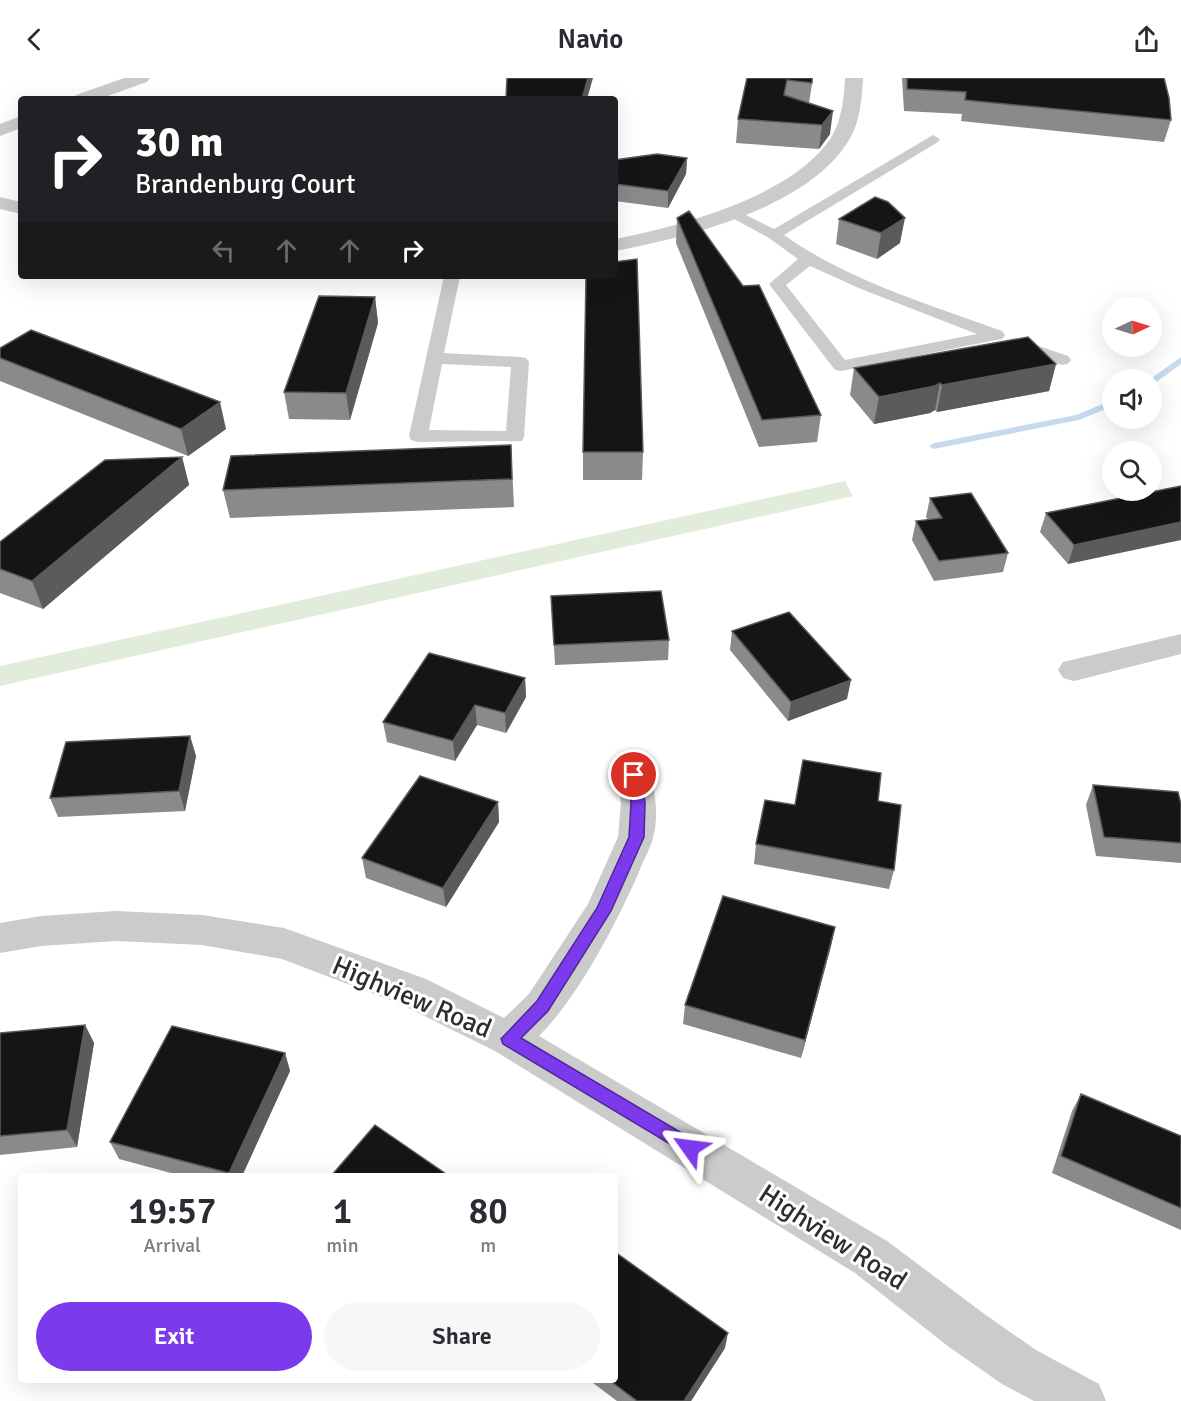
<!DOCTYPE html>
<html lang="en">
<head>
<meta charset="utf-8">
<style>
	body { margin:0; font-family:Signika,sans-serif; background:#f7f7f7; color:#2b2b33; height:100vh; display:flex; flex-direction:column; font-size:22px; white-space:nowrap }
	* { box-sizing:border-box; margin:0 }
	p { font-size:20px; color:#7c7c81 }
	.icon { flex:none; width:33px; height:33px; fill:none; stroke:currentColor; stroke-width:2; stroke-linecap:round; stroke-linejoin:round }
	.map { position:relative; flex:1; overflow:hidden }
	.details { position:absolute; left:18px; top:1095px; width:600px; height:210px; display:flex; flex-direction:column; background:#fff; border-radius:6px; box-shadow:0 6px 24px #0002 }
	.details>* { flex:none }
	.top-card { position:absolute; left:18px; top:18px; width:600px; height:183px; border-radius:6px; box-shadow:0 6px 24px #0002; background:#202124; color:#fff; overflow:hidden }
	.needle { width:39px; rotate:86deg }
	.buttons { position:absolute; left:1102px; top:219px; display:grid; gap:12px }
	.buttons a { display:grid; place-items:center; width:60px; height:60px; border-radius:50%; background:#fff; box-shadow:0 6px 24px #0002; font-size:30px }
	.pin { position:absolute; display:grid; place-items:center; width:51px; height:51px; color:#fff; margin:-26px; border:3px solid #fff; border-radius:50%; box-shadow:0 2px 6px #0007 }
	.me { position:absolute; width:66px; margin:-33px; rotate:301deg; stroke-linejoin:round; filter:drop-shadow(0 0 4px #0008) }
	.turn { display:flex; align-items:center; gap:21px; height:126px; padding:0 18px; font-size:27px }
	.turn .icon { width:78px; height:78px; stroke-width:2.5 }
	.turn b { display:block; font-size:42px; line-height:51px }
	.lanes { display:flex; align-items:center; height:57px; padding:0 18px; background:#0003; justify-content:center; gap:30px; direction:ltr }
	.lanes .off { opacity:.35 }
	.eta { display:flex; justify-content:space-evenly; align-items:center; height:102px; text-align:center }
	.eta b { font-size:36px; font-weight:600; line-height:42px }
	.action { display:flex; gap:12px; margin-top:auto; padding:12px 18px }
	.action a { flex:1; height:69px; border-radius:36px; background:#7c3aed; color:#fff; font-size:24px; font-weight:600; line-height:69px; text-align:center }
	.action a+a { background:#f7f7f7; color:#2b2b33 }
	header { display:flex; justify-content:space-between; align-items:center; height:78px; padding:0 18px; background:#fff; font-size:27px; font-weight:600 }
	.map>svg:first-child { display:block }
	.green { fill:#e2ecdb }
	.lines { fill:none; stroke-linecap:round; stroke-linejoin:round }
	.stream { fill:#c7d9ec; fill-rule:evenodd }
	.service { fill:#cbcbcb; fill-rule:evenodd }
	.minor { fill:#cbcbcb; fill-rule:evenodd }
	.wall { fill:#8a8a8a }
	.shaded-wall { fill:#5b5b5b }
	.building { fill:#151515; stroke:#5b5b5b; stroke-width:1.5 }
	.route { fill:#7c3aed; stroke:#51269a; stroke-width:1.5 }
	.labels { text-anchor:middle; stroke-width:6; stroke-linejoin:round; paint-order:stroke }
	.near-street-label { font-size:27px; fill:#2e2e2e; stroke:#fff }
</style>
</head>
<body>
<header><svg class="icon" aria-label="back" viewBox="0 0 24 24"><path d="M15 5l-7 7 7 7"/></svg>Navio<svg class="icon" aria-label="share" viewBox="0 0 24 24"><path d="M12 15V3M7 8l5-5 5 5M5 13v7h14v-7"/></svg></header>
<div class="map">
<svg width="1181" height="1323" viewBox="0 0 1181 1323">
	<rect width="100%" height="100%" fill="#fff"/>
	<path class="green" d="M 845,403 L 853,418 L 0,608 L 0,588 Z"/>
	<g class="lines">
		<path class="stream" d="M 1181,279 L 1181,286 L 1155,305 L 1152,306 L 1152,302 L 1149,302 Z
			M 1113,322 L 1113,328 L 1079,342 L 934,371 L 929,368 L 934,365 L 1076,337 Z"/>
		<path class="service" d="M 933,57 L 940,61 L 938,64 L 784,157 C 849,203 928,226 1002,253 L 1005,257 L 1002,261 L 996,262 L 841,293 L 835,292 L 769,206 L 798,181 L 769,160 L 723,135 L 731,130 L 736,132 L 774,151 ZM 810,188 L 861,211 L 977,256 L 845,282 L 786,207 Z
			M 444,198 L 460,198 L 444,275 L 520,279 L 526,280 L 529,284 L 524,359 L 522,363 L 418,364 L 411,362 L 409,358 ZM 442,286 L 511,289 L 506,353 L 429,352 Z
			M 1018,261 L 1068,278 L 1071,282 L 1068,286 L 1062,287 L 1012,270 L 1009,266 L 1012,262 Z"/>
		<path class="minor" d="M 124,0 L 150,0 L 147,4 L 99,21 L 73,21 L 76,17 Z
			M 845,0 L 863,0 C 862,21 860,44 849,62 C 808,130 688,159 615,173 L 615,161 C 680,148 795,118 832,58 C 842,41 844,19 845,0 Z
			M 21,38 L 21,50 L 0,58 L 0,46 Z
			M 0,119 L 21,124 L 21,136 L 0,131 Z
			M 1181,556 L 1181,576 L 1074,603 L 1063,600 L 1058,592 L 1063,584 Z
			M 634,685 L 646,688 C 656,707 659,739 653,760 C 650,771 643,783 639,794 C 616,846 579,918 539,958 L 887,1163 L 983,1235 L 1036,1272 L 1099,1306 L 1106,1323 L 1034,1323 L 1002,1306 L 949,1269 L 855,1195 L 495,973 L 398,925 L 282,881 L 202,867 L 116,863 L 41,868 L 0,875 L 0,845 L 41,838 L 116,833 L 202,837 L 284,850 L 426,901 L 504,940 L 529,916 L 588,826 L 618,759 L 621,725 L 617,697 L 622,688 Z"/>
	</g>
	<path class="wall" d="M 747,0 L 813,0 L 809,25 L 830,56 L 819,71 L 736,65 L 738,41 Z
		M 902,0 L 1164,0 L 1171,42 L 1164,64 L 961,43 L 962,36 L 904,33 Z
		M 687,80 L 686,96 L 668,130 L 615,123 L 615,82 Z
		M 875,119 L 900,165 L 877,181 L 836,166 L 839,141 Z
		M 677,140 L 821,337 L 817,364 L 759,369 L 676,165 Z
		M 375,219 L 378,245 L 350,342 L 289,341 L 284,314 Z
		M 0,270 L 226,351 L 188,378 L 0,303 Z
		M 1056,286 L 1049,313 L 937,334 L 935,332 L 930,335 L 874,346 L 850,317 L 854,290 Z
		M 511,367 L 514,429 L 230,440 L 223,412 Z
		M 583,374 L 643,374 L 642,402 L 583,402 Z
		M 182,379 L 189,407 L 43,531 L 0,515 L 0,464 Z
		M 1181,408 L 1068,486 L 1040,454 L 1046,435 Z
		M 930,420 L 1008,475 L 1003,494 L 934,503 L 912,462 L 916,443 L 928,442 L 926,439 Z
		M 551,518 L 669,562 L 668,582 L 555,587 Z
		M 732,553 L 847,621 L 788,643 L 730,572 Z
		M 525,600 L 526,619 L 506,655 L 477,647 L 455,683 L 387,664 L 383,644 Z
		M 190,658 L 196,678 L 185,733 L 58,739 L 50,720 Z
		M 1093,707 L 1181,726 L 1181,785 L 1096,778 L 1086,727 Z
		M 878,723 L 894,792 L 889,811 L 754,786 L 756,766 L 795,727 Z
		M 498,724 L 499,744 L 446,829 L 366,800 L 362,780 Z
		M 835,849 L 831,868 L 801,980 L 683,946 L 685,927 Z
		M 85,947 L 94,965 L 77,1069 L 0,1077 L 0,955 Z
		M 285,975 L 290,993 L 242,1098 L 182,1098 L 119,1081 L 110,1064 Z
		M 1081,1016 L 1181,1058 L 1181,1152 L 1052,1095 L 1072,1033 Z
		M 725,1270 L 691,1323 L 617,1323 L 589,1302 L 615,1302 Z"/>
	<path class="shaded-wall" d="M 588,0 L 593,0 L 587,21 L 582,21 Z
		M 833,33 L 830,56 L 819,71 L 822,47 Z
		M 687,80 L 686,96 L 668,130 L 668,113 Z
		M 905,140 L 900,165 L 877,181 L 881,155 Z
		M 375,219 L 378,245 L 350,342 L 346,315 Z
		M 1056,286 L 1049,313 L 937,334 L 942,307 Z
		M 940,305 L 935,332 L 930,335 L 874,346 L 879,319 Z
		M 220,324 L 226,351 L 188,378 L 181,351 Z
		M 182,379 L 189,407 L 43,531 L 32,503 Z
		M 1181,444 L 1181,462 L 1068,486 L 1074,467 Z
		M 525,600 L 526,619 L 506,655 L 505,635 Z
		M 851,602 L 847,621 L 788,643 L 791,624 Z
		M 475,627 L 477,647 L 455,683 L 453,663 Z
		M 190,658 L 196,678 L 185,733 L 179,713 Z
		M 498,724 L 499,744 L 446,829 L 443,810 Z
		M 835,849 L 831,868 L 801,980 L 805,962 Z
		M 85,947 L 94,965 L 77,1069 L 67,1052 Z
		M 285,975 L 290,993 L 242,1098 L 230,1098 L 229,1095 Z
		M 728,1255 L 725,1270 L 691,1323 L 684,1323 Z"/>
	<path class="building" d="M 507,0 L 588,0 L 582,21 L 506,21 Z
		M 747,0 L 812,0 L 812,5 L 787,2 L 784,17 L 833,33 L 822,47 L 738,41 Z
		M 907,0 L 1164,0 L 1169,20 L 1171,42 L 965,22 L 966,14 L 907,11 Z
		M 657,76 L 687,80 L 668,113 L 615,106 L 615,82 Z
		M 875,119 L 888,124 L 905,140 L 881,155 L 839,141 Z
		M 689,133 L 743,208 L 759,207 L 821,337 L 762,342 L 677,140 Z
		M 637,181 L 643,374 L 583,374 L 586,198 L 615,198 L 615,184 Z
		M 319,218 L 375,219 L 346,315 L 284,314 Z
		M 31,252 L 220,324 L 181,351 L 0,280 L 0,270 Z
		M 1028,259 L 1056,286 L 942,307 L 940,305 L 935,308 L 879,319 L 854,290 Z
		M 511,367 L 512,401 L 223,412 L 231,378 Z
		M 182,379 L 32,503 L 0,491 L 0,464 L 105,382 Z
		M 1181,408 L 1181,444 L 1074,467 L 1046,435 Z
		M 971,415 L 1008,475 L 939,483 L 916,443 L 942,440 L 930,420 Z
		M 661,513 L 669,562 L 554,567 L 551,518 Z
		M 789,534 L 851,602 L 791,624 L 732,553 Z
		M 429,575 L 525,600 L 505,635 L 475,627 L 453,663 L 383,644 Z
		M 190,658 L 179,713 L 50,720 L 66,664 Z
		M 803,682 L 881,695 L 878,723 L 901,727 L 894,792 L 756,766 L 765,722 L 795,727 Z
		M 420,698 L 498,724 L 443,810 L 362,780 Z
		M 1093,707 L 1178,714 L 1181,726 L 1181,765 L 1104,759 Z
		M 723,818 L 835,849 L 805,962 L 685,927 Z
		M 85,947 L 67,1052 L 0,1058 L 0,955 Z
		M 172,948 L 285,975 L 229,1095 L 110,1064 Z
		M 1081,1016 L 1181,1058 L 1181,1130 L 1061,1078 Z
		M 375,1047 L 449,1098 L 331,1098 Z
		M 615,1174 L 728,1255 L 684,1323 L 637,1323 L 609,1302 L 615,1302 Z"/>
	<path class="route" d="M 634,692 L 641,697 L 645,725 L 644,759 L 611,833 L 548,933 L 521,960 L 697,1064 L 699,1070 L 697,1076 L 690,1078 L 503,966 L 501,961 L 537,923 L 597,830 L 629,759 L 631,725 L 627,697 Z"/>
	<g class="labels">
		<g class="near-street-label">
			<text transform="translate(412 919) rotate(23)" y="9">Highview Road</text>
			<text transform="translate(833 1159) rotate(33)" y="9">Highview Road</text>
		</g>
	</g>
</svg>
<div class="buttons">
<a><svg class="needle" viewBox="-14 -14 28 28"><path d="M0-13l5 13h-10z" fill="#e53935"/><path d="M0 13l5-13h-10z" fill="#7c7c81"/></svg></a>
<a><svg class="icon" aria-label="sound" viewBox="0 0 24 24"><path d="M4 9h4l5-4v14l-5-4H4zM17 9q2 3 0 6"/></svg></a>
<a><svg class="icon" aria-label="search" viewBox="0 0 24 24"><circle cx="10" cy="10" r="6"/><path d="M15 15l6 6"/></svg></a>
</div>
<div class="pin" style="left:634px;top:697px;background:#d93025"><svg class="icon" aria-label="arrive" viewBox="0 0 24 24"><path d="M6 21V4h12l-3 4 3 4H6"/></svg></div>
<svg class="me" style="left:690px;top:1070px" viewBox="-20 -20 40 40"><path d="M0-17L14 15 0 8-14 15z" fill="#7c3aed" stroke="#fff" stroke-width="4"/></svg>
<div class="top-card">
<div class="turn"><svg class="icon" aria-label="right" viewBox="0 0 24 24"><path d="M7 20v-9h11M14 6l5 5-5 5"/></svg><div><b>30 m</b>Brandenburg Court</div></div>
<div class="lanes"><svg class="icon off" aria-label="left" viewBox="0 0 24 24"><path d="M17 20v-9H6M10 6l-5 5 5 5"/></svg><svg class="icon off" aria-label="ahead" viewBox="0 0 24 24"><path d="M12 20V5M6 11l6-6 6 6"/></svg><svg class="icon off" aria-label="ahead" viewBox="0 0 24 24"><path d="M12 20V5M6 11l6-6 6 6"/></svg><svg class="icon" aria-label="right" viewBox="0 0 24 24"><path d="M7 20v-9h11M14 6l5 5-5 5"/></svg></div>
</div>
<section class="details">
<div class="eta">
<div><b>19:57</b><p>Arrival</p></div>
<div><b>1</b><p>min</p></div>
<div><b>80</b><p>m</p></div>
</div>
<div class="action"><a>Exit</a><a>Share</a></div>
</section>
</div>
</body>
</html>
